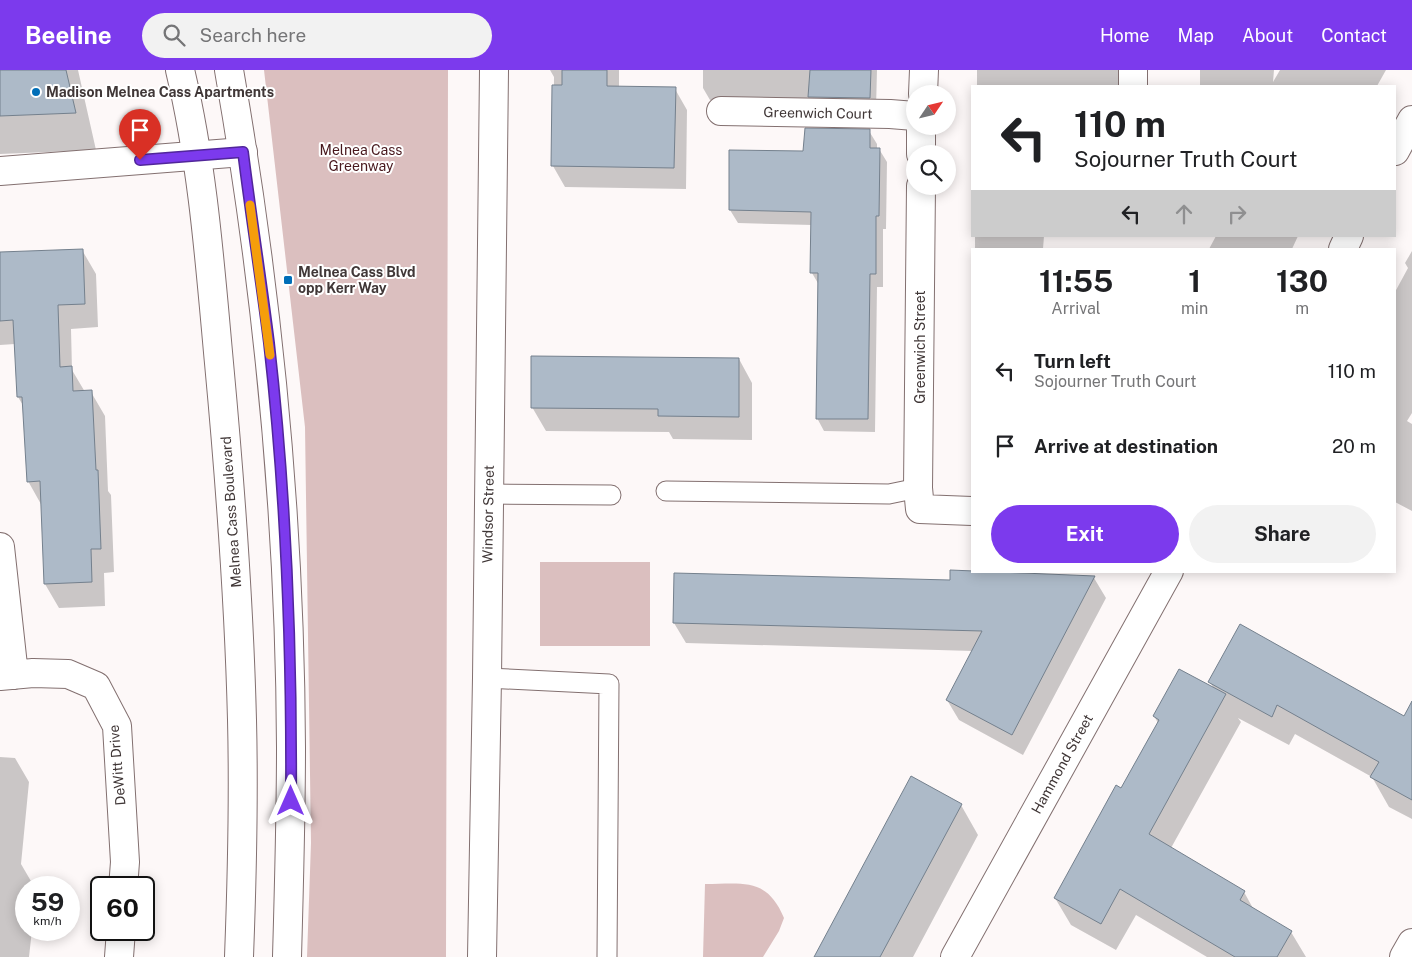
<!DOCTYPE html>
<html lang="en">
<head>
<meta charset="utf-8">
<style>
	body { margin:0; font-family:"Public Sans",sans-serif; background:#f2f2f2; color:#202124; height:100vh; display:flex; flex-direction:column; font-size:19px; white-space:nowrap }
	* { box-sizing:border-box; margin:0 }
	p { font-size:16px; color:#757577 }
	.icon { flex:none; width:28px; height:28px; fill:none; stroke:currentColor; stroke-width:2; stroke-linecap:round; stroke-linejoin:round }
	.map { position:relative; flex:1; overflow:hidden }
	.drawer { position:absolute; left:971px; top:178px; width:425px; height:325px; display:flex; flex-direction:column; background:#fff; border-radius:0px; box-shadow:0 2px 12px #0003 }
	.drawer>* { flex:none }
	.top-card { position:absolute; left:971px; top:15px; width:425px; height:152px; border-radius:0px; box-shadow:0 2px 12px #0003; background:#fff; color:#202124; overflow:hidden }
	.needle { width:32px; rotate:55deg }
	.buttons { position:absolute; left:906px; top:15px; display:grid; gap:10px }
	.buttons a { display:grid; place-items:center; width:50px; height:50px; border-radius:50%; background:#fff; box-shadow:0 2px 12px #0003; font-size:25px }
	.speed { position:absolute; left:15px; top:806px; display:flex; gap:10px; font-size:25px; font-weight:700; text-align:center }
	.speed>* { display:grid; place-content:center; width:65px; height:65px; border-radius:50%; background:#fff; box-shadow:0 2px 12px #0003; line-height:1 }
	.speed small { font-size:12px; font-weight:400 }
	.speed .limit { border:2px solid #111; border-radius:8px; background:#fff; color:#111 }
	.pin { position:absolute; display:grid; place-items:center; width:42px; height:42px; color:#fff; margin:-51px -21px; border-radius:50% 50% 50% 0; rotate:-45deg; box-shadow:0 0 5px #0007 }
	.pin .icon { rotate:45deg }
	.me { position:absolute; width:55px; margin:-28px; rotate:0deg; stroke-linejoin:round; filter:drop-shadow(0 0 4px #0008) }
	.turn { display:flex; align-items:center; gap:18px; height:105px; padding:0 20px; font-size:22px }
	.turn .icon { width:65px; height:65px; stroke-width:2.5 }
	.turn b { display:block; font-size:35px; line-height:42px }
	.lanes { display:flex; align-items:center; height:48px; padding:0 20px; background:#0003; justify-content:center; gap:25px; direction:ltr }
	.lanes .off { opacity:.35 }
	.eta { display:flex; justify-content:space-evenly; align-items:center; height:85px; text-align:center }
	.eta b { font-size:30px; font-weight:700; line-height:35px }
	.button { display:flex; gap:10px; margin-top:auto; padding:10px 20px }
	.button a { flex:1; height:58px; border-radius:30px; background:#7c3aed; color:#fff; font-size:20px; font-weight:700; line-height:58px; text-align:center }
	.button a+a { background:#f2f2f2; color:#202124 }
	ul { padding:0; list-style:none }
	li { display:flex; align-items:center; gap:15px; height:75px; padding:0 20px }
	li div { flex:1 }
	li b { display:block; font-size:19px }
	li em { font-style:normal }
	header { display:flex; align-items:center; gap:30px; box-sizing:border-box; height:70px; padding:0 25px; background:#7c3aed; color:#fff }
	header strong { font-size:24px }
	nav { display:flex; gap:28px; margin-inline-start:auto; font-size:18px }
	.search { width:350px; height:45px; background:#f2f2f2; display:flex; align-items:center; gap:12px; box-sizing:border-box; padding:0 18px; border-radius:28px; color:#757577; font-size:19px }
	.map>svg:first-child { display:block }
	.green { fill:#dbbfbf }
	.shadow { fill:#0003 }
	.building { fill:#adbac8; stroke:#74808d }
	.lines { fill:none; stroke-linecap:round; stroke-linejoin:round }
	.lane-casing { stroke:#837070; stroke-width:21 }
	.street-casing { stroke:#837070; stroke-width:30 }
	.primary-casing { stroke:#837070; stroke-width:30 }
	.lane { stroke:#fff; stroke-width:19 }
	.street { stroke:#fff; stroke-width:28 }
	.primary { stroke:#fff; stroke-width:28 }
	.route-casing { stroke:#51269a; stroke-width:12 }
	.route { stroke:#7c3aed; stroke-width:9 }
	.slow { stroke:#f59e0b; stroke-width:9 }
	.poi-dot { fill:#006eb8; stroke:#fff; stroke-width:2 }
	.labels { text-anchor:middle; stroke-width:4; stroke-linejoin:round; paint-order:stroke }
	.poi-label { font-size:14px; font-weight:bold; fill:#403737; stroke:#fff; text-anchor:start }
	.street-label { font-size:14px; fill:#403737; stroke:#fff }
	.park-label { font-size:14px; fill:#48181d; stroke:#fff }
</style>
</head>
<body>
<header>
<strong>Beeline</strong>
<div class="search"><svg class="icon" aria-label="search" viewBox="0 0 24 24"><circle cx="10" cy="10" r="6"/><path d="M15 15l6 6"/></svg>Search here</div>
<nav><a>Home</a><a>Map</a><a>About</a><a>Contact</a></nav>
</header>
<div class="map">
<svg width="1412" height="887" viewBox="0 0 1412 887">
	<rect width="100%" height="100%" fill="#fdf8f8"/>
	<path class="green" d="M 264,0 L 448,0 L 446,887 L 307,887 L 311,773 L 305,357 Z
		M 540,492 L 650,492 L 650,576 L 540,576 Z
		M 705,814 C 743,814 767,807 784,848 L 779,861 L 763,887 L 703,887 Z"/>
	<path class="shadow" d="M 0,0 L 78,0 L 96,80 L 0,84 Z
		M 550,0 L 619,0 L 619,18 L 675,19 L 687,40 L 686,119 L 565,117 L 553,96 L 554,7 Z
		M 703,0 L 877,0 L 876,39 L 812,31 L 710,30 L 703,18 Z
		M 977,0 L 1118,0 L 1118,16 L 977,16 Z
		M 1200,0 L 1274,0 L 1273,12 L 1280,0 L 1386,0 L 1377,16 L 1200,16 Z
		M 869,61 L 877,74 L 877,79 L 879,79 L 887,92 L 886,159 L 883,159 L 883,217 L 877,217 L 875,362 L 824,361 L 817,348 L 819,215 L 812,203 L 812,155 L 738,153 L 730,140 L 804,83 Z
		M 975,166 L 1044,166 L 1043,179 L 975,179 Z
		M 1216,166 L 1298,166 L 1292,179 L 1209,179 Z
		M 82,180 L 96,204 L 98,257 L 71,259 L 72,300 L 85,322 L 91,322 L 105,346 L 108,421 L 111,425 L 114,502 L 104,503 L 105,536 L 59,538 L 45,514 L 42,436 L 28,411 L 24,337 L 18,327 L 15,274 L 0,275 L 0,183 Z
		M 1412,181 L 1412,343 L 1407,351 L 1412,354 L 1412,441 L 1395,432 L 1395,222 L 1408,198 L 1405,193 Z
		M 971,257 L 972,257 L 972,396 L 972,395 Z
		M 739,289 L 752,313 L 752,370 L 673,369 L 669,362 L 546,361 L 532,337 Z
		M 952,501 L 1094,508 L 1106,528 L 1023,685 L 959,650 L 947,630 L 973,581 L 686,573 L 674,553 L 676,504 L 951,512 Z
		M 1210,612 L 1405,648 L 1412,635 L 1412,749 L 1389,737 L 1372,707 L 1295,664 L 1289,675 L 1238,648 L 1241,652 L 1171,778 L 1244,822 L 1254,840 L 1291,862 L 1306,887 L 1207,887 L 1136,845 L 1116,880 L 1071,855 L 1055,828 L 1121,720 L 1158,653 L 1154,646 L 1214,619 Z
		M 0,687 L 15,688 L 29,712 L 21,794 L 35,818 L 26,818 L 26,860 L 32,860 L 29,887 L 0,887 Z
		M 961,735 L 978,765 L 913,887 L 816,887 Z"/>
	<path class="building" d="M 0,0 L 66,0 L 76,43 L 0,46 Z
		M 562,0 L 607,0 L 607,16 L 676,17 L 674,98 L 551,96 L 552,15 L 562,15 Z
		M 810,0 L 871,0 L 870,28 L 808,27 Z
		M 805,58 L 870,59 L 870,78 L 880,78 L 879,146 L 876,146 L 876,204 L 870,204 L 868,349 L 816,349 L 818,203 L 810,203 L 811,142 L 729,140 L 729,80 L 803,81 Z
		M 83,179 L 85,234 L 58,235 L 60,297 L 72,296 L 73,321 L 92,320 L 96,400 L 98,400 L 101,479 L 91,479 L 92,512 L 44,514 L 40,411 L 27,412 L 22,327 L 17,327 L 13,250 L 0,251 L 0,182 Z
		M 531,286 L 739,288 L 739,347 L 658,346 L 658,339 L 531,338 Z
		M 950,500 L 1095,506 L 1012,665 L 946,630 L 982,561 L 673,553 L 674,503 L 950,510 Z
		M 1240,554 L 1404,646 L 1412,631 L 1412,730 L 1370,707 L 1379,692 L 1277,635 L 1272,647 L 1208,612 Z
		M 1179,599 L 1226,624 L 1149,764 L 1245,821 L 1240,830 L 1292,861 L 1277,887 L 1235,887 L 1120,819 L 1101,854 L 1054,828 L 1116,715 L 1121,718 L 1159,650 L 1153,646 Z
		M 911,706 L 962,734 L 880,887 L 814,887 Z"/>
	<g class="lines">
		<defs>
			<path id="lane" d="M 666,421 L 889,424 L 918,418
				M 488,424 L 611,425
				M 487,608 L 609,614 L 607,887"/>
			<path id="street" d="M 1133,16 L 1133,0
				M 923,24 L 924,0
				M 721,41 L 890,44 L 915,46
				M 1395,81 L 1412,50
				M 921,84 L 921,56
				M 0,101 L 243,82
				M 921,116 L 918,418 L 920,439 L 972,441
				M 1343,179 L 1349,166
				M 0,477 L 14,605
				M 0,606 L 33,603 L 68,604 L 96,616 L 117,656 L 125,792 L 123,818
				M 119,887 L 121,860
				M 482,887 L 487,608 L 494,0
				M 955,887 L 1169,501
				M 1404,887 L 1412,873"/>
			<path id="primary" d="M 180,0 C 203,96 210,195 219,293 C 230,411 239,530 242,650 C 244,729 242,808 239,887
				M 229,0 C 268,223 290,450 291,677 C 291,747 289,817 287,887"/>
		</defs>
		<use href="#lane" class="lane-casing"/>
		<use href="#street" class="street-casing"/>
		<use href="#primary" class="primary-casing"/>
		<use href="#lane" class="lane"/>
		<use href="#street" class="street"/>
		<use href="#primary" class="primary"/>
	</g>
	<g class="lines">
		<defs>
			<path id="route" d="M 140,90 L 243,82 C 251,146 261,209 269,273 C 286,423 292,581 291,731"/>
		</defs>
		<use href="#route" class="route-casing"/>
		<use href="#route" class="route"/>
		<path class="slow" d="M 250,135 L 270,285"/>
	</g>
	<g class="poi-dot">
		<circle cx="36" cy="22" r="5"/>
		<rect x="283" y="205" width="10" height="10" rx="2.5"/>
	</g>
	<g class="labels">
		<g class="poi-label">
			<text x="46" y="27">Madison Melnea Cass Apartments</text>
			<text x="298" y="207">Melnea Cass Blvd<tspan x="298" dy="16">opp Kerr Way</tspan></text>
		</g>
		<g class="street-label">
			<text transform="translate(818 43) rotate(1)" y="5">Greenwich Court</text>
			<text transform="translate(920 277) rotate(-90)" y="5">Greenwich Street</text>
			<text transform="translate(231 442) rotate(-94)" y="5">Melnea Cass Boulevard</text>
			<text transform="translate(488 444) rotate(-89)" y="5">Windsor Street</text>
			<text transform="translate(1062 694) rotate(-61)" y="5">Hammond Street</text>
			<text transform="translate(117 695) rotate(-95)" y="5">DeWitt Drive</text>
		</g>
		<g class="park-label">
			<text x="361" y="85">Melnea Cass<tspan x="361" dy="16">Greenway</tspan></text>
		</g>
	</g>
</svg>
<div class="buttons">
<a><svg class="needle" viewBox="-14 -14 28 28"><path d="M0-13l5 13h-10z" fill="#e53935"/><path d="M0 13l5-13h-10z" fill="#757577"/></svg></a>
<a><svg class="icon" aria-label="search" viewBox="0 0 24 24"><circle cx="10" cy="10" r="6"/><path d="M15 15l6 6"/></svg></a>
</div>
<div class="speed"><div>59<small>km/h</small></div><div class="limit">60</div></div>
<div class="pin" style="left:140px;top:90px;background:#d93025"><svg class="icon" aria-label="arrive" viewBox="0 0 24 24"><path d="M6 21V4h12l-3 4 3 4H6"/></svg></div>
<svg class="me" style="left:291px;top:731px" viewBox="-20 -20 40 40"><path d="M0-17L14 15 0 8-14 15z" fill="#7c3aed" stroke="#fff" stroke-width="4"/></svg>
<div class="top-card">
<div class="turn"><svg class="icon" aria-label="left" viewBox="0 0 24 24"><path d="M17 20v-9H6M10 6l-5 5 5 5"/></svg><div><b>110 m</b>Sojourner Truth Court</div></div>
<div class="lanes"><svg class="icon" aria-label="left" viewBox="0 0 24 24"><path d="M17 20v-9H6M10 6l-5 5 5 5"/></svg><svg class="icon off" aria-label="ahead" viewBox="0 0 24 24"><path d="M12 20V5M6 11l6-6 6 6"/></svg><svg class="icon off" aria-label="right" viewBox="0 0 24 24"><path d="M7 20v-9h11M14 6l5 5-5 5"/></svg></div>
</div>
<section class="drawer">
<div class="eta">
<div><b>11:55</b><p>Arrival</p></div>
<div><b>1</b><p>min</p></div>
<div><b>130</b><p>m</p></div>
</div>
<ul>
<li><svg class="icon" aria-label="left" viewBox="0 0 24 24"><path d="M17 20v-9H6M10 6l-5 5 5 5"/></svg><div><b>Turn left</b><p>Sojourner Truth Court</p></div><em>110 m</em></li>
<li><svg class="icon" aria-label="arrive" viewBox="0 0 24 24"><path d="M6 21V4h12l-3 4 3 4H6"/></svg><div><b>Arrive at destination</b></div><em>20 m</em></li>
</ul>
<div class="button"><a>Exit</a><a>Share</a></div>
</section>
</div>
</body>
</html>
